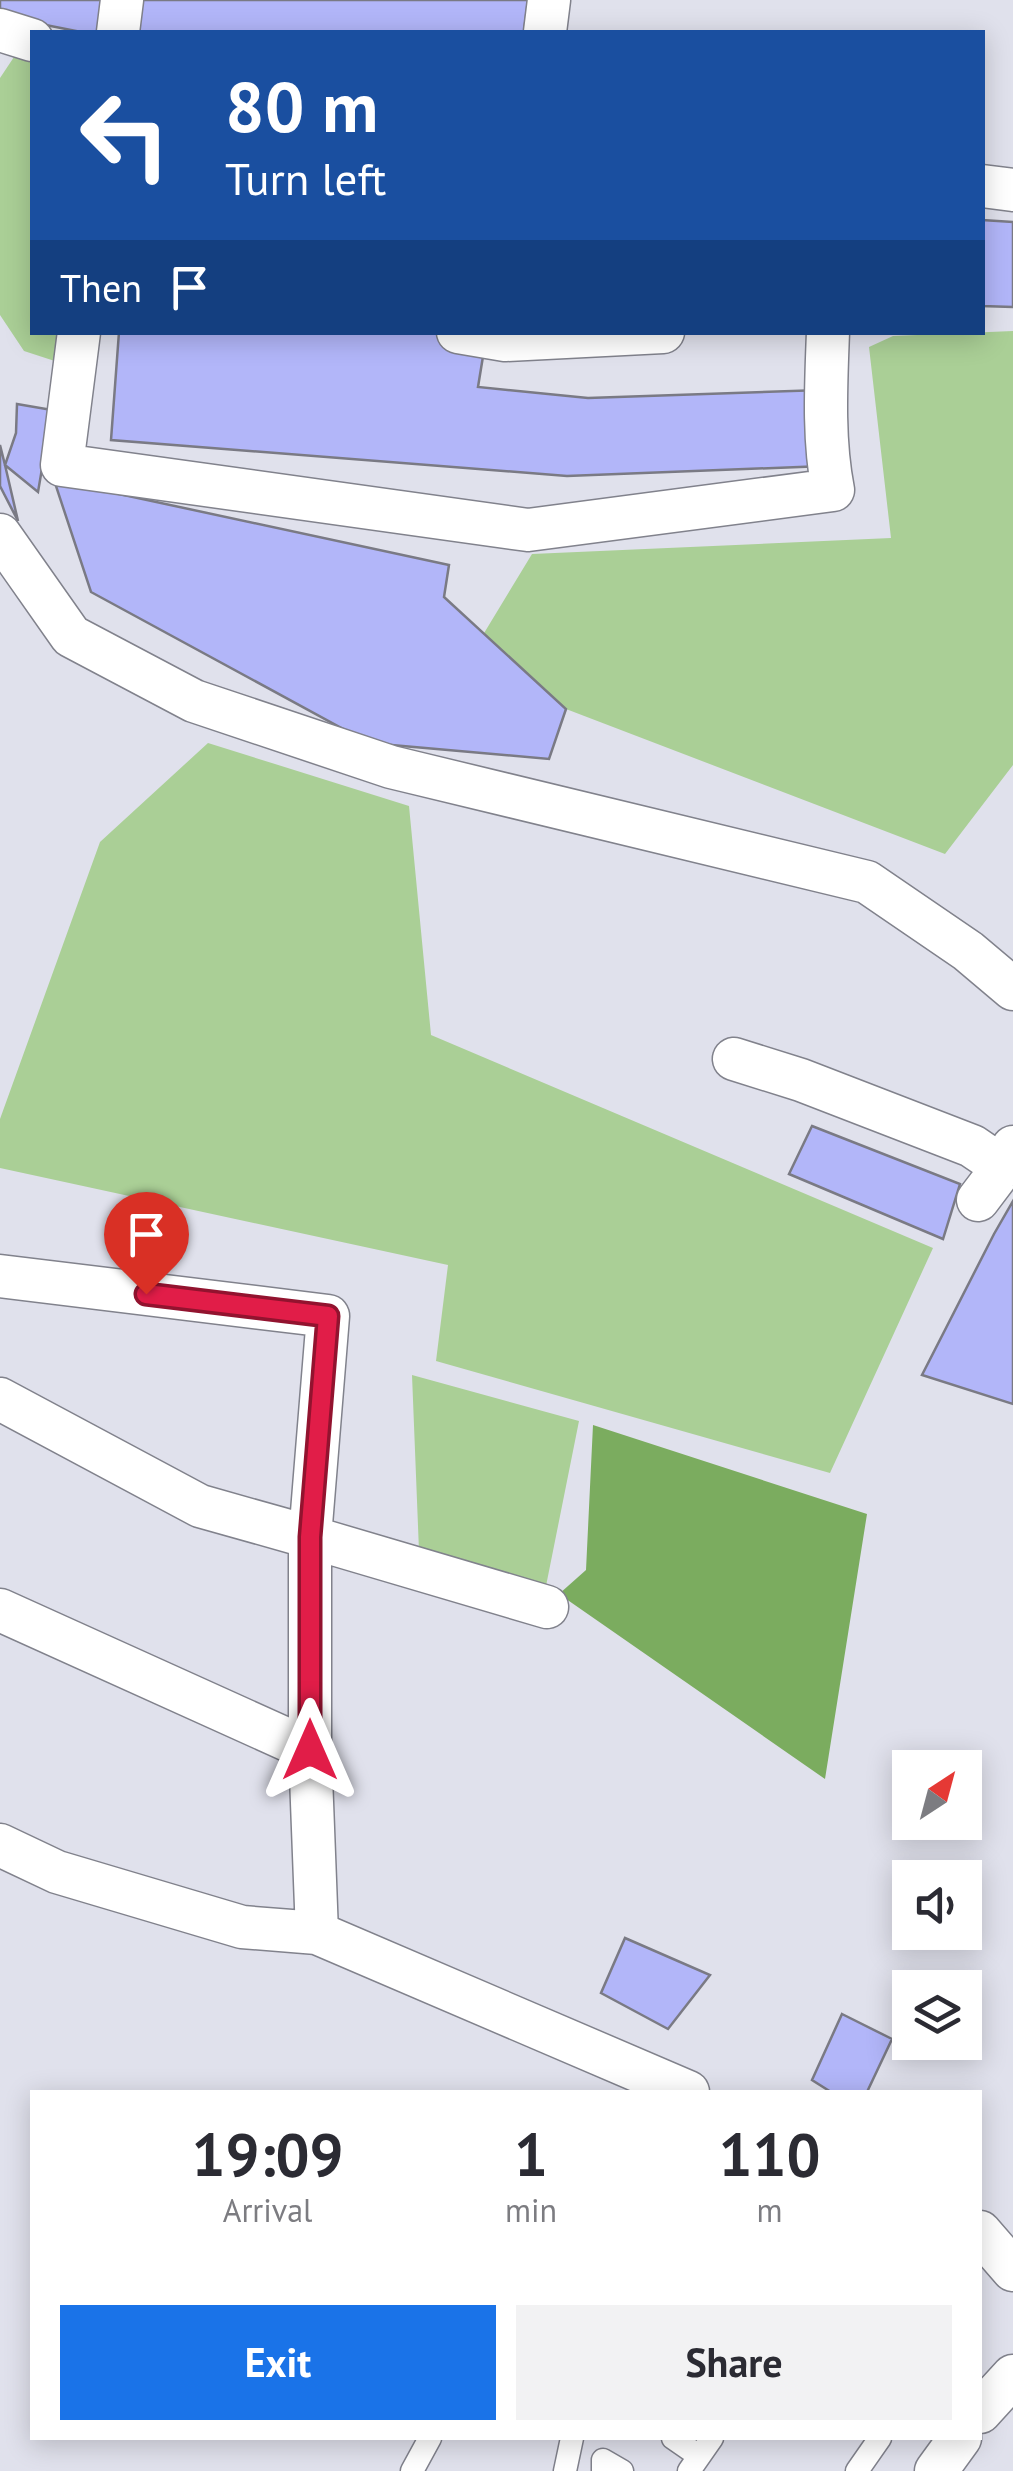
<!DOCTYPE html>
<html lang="en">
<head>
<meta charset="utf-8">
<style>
	body { margin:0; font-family:"PT Sans",sans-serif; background:#f2f2f3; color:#2b2b33; height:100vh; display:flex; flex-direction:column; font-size:38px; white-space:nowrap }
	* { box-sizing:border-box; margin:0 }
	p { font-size:32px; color:#7c7c81 }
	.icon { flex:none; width:55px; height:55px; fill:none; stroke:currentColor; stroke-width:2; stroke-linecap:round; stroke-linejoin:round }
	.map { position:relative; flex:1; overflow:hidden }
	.details { position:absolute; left:30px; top:2090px; width:952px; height:350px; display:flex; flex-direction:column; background:#fff; border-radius:0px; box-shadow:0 5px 25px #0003 }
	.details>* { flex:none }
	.hud { position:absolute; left:30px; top:30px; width:955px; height:305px; border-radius:0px; box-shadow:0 5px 25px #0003; background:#1a4fa0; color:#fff; overflow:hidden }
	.needle { width:65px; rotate:36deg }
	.tools { position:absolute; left:892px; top:1750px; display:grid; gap:20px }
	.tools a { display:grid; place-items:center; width:90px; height:90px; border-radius:0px; background:#fff; box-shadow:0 5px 25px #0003; font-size:50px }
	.pin { position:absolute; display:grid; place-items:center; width:85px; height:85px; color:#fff; margin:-102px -42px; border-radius:50% 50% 50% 0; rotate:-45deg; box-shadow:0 0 10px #0007 }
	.pin .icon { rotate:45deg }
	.me { position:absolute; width:110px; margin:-55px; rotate:0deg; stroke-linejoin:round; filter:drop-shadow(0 0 8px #0008) }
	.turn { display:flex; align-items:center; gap:35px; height:210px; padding:0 30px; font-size:45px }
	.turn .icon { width:130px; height:130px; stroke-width:2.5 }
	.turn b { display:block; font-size:70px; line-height:85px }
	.then { display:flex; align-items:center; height:95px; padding:0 30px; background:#0003; gap:20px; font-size:38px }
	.eta { display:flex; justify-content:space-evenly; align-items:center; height:170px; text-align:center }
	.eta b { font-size:60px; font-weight:600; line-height:70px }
	.action { display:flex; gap:20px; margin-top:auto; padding:20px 30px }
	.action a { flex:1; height:115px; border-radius:0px; background:#1a73e8; color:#fff; font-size:40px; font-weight:600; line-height:115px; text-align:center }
	.action a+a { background:#f2f2f3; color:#2b2b33 }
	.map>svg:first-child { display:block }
	.green { fill:#aacf96 }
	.water { fill:#7bac5f }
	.building { fill:#b2b6f9; stroke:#7a7a84; stroke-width:2.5 }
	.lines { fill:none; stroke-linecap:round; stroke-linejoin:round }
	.service-casing { stroke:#81828c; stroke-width:25 }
	.minor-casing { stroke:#81828c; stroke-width:45 }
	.service { stroke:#fff; stroke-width:22 }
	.minor { stroke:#fff; stroke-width:42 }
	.route-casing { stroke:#92132f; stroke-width:25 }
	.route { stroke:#e11d48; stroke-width:18 }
</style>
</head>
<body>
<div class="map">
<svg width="1013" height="2471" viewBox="0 0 1013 2471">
	<rect width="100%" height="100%" fill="#e0e1ec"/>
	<path class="green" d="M 22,45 L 32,49 L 32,332 L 71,333 L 67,365 L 24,351 L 0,315 L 0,78 Z
		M 1013,331 L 1013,765 L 945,854 L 566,709 L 475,648 L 532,554 L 891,538 L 869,347 L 893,336 Z
		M 208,743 L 409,806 L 431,1035 L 933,1248 L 830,1473 L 436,1361 L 448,1265 L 0,1168 L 0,1119 L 100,842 Z
		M 412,1375 L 579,1421 L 545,1591 L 419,1551 Z"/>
	<path class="water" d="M 593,1425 L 867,1514 L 825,1779 L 559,1594 L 586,1570 Z"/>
	<path class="building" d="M 0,0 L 528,0 L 524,32 L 81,32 L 0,16 Z
		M 982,220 L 1013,222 L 1013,307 L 982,306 Z
		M 119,332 L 487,332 L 478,387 L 588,398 L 821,390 L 824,466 L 567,476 L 111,440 Z
		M 17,404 L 52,410 L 38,492 L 5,465 L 16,433 Z
		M 0,445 L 5,465 L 18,521 L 0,486 Z
		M 54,480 L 449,565 L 444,597 L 566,709 L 549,759 L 369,743 L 91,592 Z
		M 812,1126 L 960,1184 L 943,1239 L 789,1174 Z
		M 1013,1201 L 1013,1404 L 922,1375 L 994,1234 Z
		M 625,1938 L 710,1975 L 668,2029 L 601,1993 Z
		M 842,2014 L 892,2039 L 867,2092 L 831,2092 L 812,2080 Z"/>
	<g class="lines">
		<defs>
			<path id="service" d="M 673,2438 L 699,2456
				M 412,2471 L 430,2438
				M 565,2471 L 572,2438
				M 603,2471 L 603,2460 L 622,2471
				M 689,2471 L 712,2438
				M 857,2471 L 880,2438"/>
			<path id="minor" d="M 0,30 L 32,40
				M 118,32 L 122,0
				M 545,32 L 549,0
				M 982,186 L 1013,190
				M 79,332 L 62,465 L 528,530 L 833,490 C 823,439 826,385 828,332
				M 458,332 L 505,340 L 663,332
				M 0,535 L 71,636 L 194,701 L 391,767 L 867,882 L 968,951 L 1013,989
				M 734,1059 L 801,1080 L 972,1146 L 1003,1167
				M 978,1200 L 1003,1167 L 1013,1147
				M 0,1276 L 328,1316 L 310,1537 L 547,1607
				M 0,1399 L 200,1506 L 310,1537 L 310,1750 L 317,1933
				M 0,1610 L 310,1750
				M 0,1845 L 57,1872 L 242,1927 L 317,1933 L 688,2092
				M 980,2232 L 1013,2270
				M 980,2412 L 1013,2376
				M 936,2471 L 960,2438"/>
		</defs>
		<use href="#service" class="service-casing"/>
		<use href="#minor" class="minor-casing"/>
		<use href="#service" class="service"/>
		<use href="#minor" class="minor"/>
	</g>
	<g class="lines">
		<defs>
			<path id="route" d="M 146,1294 L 328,1316 L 310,1537 L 310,1750"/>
		</defs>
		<use href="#route" class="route-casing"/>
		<use href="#route" class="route"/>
	</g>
</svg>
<div class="tools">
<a><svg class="needle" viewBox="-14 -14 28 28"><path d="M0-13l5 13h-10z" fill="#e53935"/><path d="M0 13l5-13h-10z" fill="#7c7c81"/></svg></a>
<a><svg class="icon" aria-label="sound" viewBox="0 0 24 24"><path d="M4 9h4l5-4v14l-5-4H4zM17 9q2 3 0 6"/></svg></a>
<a><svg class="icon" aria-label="layers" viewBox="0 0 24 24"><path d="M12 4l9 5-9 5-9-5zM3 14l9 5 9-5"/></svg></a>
</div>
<div class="pin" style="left:146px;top:1294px;background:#d93025"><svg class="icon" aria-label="arrive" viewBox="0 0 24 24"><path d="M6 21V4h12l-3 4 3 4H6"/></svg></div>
<svg class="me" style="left:310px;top:1750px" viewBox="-20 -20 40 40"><path d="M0-17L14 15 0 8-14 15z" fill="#e11d48" stroke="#fff" stroke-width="4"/></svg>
<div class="hud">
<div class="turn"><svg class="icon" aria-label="left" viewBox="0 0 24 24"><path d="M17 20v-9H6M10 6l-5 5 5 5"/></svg><div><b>80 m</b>Turn left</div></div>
<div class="then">Then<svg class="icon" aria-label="arrive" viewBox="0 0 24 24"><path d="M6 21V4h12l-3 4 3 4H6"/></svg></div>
</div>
<section class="details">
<div class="eta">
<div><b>19:09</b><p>Arrival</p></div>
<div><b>1</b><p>min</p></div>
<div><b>110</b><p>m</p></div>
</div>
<div class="action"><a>Exit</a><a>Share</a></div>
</section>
</div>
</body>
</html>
